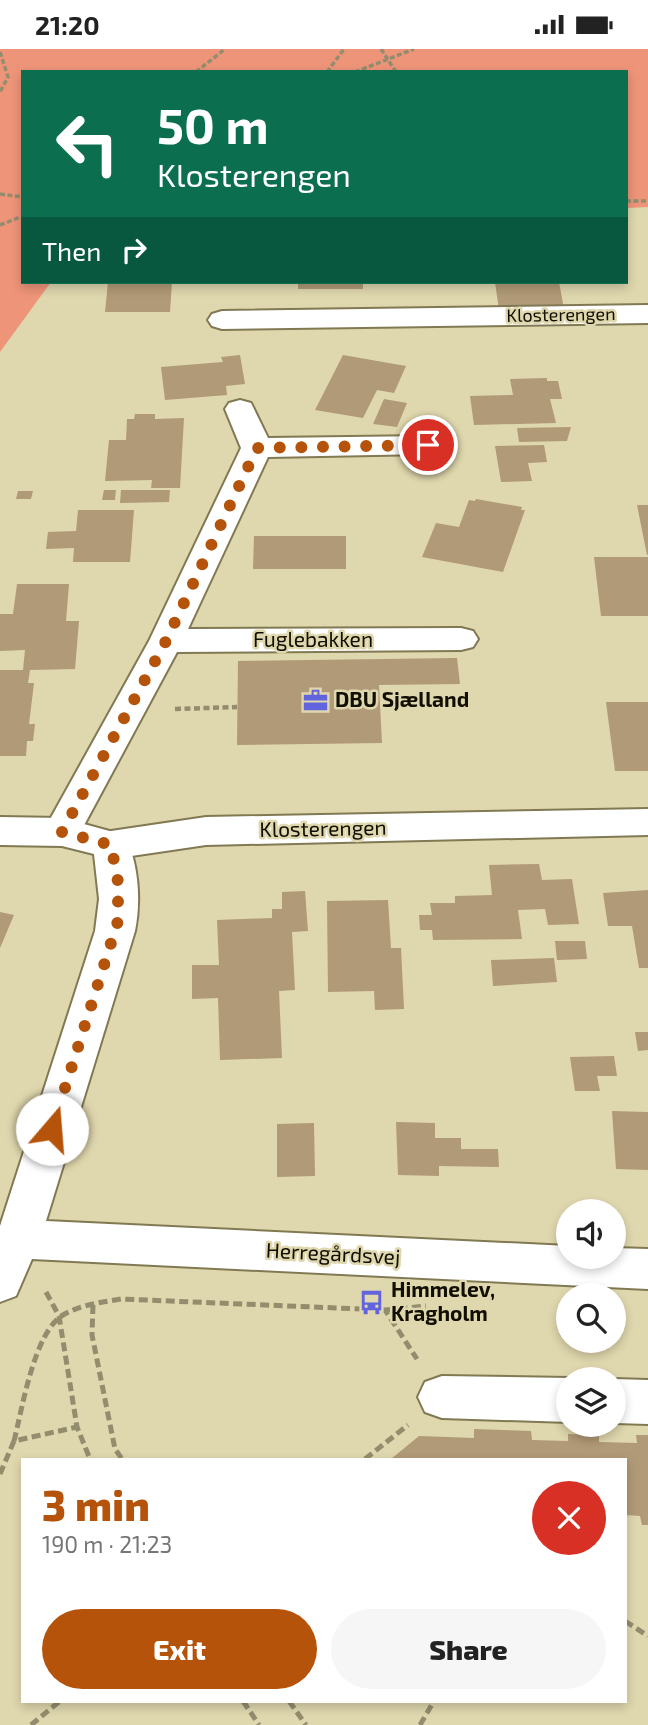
<!DOCTYPE html>
<html lang="en">
<head>
<meta charset="utf-8">
<style>
	body { margin:0; font-family:"Exo 2",sans-serif; background:#f6f6f6; color:#222; height:100vh; display:flex; flex-direction:column; font-size:26px; white-space:nowrap }
	* { box-sizing:border-box; margin:0 }
	p { font-size:23px; color:#767676 }
	.icon { flex:none; width:38px; height:38px; fill:none; stroke:currentColor; stroke-width:2; stroke-linecap:round; stroke-linejoin:round }
	.map { position:relative; flex:1; overflow:hidden }
	.drawer { position:absolute; left:21px; top:1409px; width:606px; height:245px; display:flex; flex-direction:column; background:#fff; border-radius:0px; box-shadow:0 4px 10px #0003 }
	.drawer>* { flex:none }
	.banner { position:absolute; left:21px; top:21px; width:607px; height:214px; border-radius:0px; box-shadow:0 4px 10px #0003; background:#0b6e4f; color:#fff; overflow:hidden }
	.controls { position:absolute; left:556px; top:1150px; display:grid; gap:14px }
	.controls a { display:grid; place-items:center; width:70px; height:70px; border-radius:50%; background:#fff; box-shadow:0 4px 10px #0003; font-size:35px }
	.pin { position:absolute; display:grid; place-items:center; width:60px; height:60px; color:#fff; margin:-30px; border:4px solid #fff; border-radius:50%; box-shadow:0 2px 7px #0007 }
	.me { position:absolute; width:77px; margin:-38px; rotate:18deg; stroke-linejoin:round; filter:drop-shadow(0 0 5px #0008) }
	.turn { display:flex; align-items:center; gap:24px; height:147px; padding:0 21px; font-size:32px }
	.turn .icon { width:91px; height:91px; stroke-width:2.5 }
	.turn b { display:block; font-size:49px; line-height:60px }
	.then { display:flex; align-items:center; height:66px; padding:0 21px; background:#0003; gap:14px; font-size:26px }
	.round { display:grid; place-items:center; flex:none; width:74px; height:74px; border-radius:37px; background:#f6f6f6 }
	.overview { display:flex; align-items:center; justify-content:space-between; height:119px; padding:0 21px }
	h1 { font-size:42px; font-weight:800; line-height:52px; color:#b45309 }
	.cta { display:flex; gap:14px; margin-top:auto; padding:14px 21px }
	.cta a { flex:1; height:80px; border-radius:42px; background:#b45309; color:#fff; font-size:28px; font-weight:800; line-height:80px; text-align:center }
	.cta a+a { background:#f6f6f6; color:#222 }
	.status { display:flex; justify-content:space-between; align-items:center; height:49px; padding:0 35px; background:#fff; direction:ltr }
	.status svg { height:19px; fill:currentColor }
	.map>svg:first-child { display:block }
	.green { fill:#ee9479 }
	.building { fill:#b19a77 }
	.lines { fill:none; stroke-linecap:round; stroke-linejoin:round }
	.street-casing { stroke:#817953; stroke-width:4 }
	.secondary-casing { stroke:#817953; stroke-width:4 }
	.path-far2 { stroke:#938d6e; stroke-width:3.5; stroke-dasharray:5 2.5; stroke-linecap:butt }
	.path-far1 { stroke:#938d6e; stroke-width:4.5; stroke-dasharray:6 3.5; stroke-linecap:butt }
	.path { stroke:#938d6e; stroke-width:5; stroke-dasharray:9 4.5; stroke-linecap:butt }
	.street { fill:#fff; fill-rule:evenodd }
	.secondary { fill:#fff; fill-rule:evenodd }
	.route { stroke:#b45309; stroke-width:12; stroke-dasharray:0 21.6 }
	.labels { text-anchor:middle; stroke-width:5; stroke-linejoin:round; paint-order:stroke }
	.far-street-label { font-size:18px; fill:#110e02; stroke:#dfd7ad }
	.street-label { font-size:21px; fill:#110e02; stroke:#dfd7ad }
	.poi-label { font-size:21px; font-weight:bold; fill:#110e02; stroke:#dfd7ad; text-anchor:start }
</style>
</head>
<body>
<div class="status"><b>21:20</b><svg viewBox="0 0 49 12"><path d="M0 12V9h3v3zM5 12V6h3v6zM10 12V3h3v9zM15 12V0h3v12zM26 1h20v11H26zM47 4h2v5h-2z"/></svg></div>
<div class="map">
<svg width="648" height="1676" viewBox="0 0 648 1676">
	<rect width="100%" height="100%" fill="#dfd7ad"/>
	<path class="green" d="M 0,0 L 648,0 L 648,158 L 627,159 L 626,23 L 23,23 L 23,233 L 51,233 L 0,303 Z"/>
	<path class="building" d="M 108,233 L 172,233 L 170,263 L 105,263 Z
		M 298,233 L 363,233 L 363,240 L 298,240 Z
		M 495,233 L 559,233 L 564,260 L 499,261 Z
		M 240,306 L 245,335 L 226,337 L 227,346 L 165,351 L 161,318 L 223,313 L 221,308 Z
		M 343,306 L 406,317 L 394,344 L 377,341 L 363,369 L 315,361 Z
		M 547,329 L 547,332 L 558,332 L 562,350 L 550,350 L 556,374 L 474,376 L 470,347 L 513,346 L 510,330 Z
		M 384,350 L 407,354 L 397,378 L 373,375 Z
		M 135,365 L 155,365 L 155,370 L 184,369 L 180,439 L 151,439 L 152,431 L 105,432 L 109,391 L 126,391 L 127,370 L 134,370 Z
		M 571,378 L 567,392 L 519,393 L 517,379 Z
		M 544,396 L 547,413 L 528,414 L 532,432 L 501,433 L 495,397 Z
		M 104,441 L 116,441 L 115,451 L 102,451 Z
		M 121,441 L 170,441 L 169,453 L 120,454 Z
		M 18,442 L 33,442 L 31,450 L 16,450 Z
		M 476,450 L 522,458 L 521,461 L 525,461 L 503,523 L 422,508 L 436,474 L 459,478 L 469,451 L 475,452 Z
		M 637,456 L 648,456 L 648,506 L 647,506 Z
		M 78,461 L 134,461 L 130,513 L 73,513 L 74,499 L 46,500 L 48,483 L 76,482 Z
		M 254,487 L 346,487 L 346,520 L 253,520 Z
		M 594,508 L 648,508 L 648,567 L 601,567 Z
		M 17,535 L 69,535 L 66,572 L 79,572 L 75,620 L 30,621 L 28,634 L 34,634 L 29,675 L 35,675 L 33,692 L 27,692 L 26,707 L 0,707 L 0,621 L 23,621 L 25,601 L 0,602 L 0,565 L 13,565 Z
		M 457,609 L 460,635 L 379,636 L 382,694 L 237,696 L 238,612 Z
		M 606,653 L 648,653 L 648,722 L 615,722 Z
		M 539,815 L 542,831 L 572,830 L 579,875 L 548,876 L 545,860 L 518,861 L 522,890 L 433,891 L 432,881 L 420,881 L 419,866 L 432,866 L 430,854 L 455,854 L 455,847 L 492,846 L 489,816 Z
		M 648,841 L 648,919 L 639,919 L 632,877 L 608,877 L 603,844 Z
		M 305,842 L 308,882 L 292,883 L 295,941 L 279,942 L 282,1009 L 220,1011 L 218,949 L 192,950 L 192,916 L 219,916 L 217,871 L 272,869 L 272,860 L 282,860 L 282,843 Z
		M 388,851 L 391,899 L 401,899 L 404,960 L 375,961 L 374,942 L 328,943 L 327,852 Z
		M 0,863 L 14,866 L 0,899 Z
		M 555,892 L 585,892 L 587,910 L 557,911 Z
		M 554,909 L 557,933 L 493,937 L 491,911 Z
		M 635,983 L 648,983 L 648,1001 L 638,1002 Z
		M 614,1007 L 617,1027 L 597,1027 L 600,1042 L 575,1042 L 570,1008 Z
		M 612,1062 L 648,1063 L 648,1121 L 616,1120 Z
		M 396,1073 L 435,1074 L 435,1089 L 461,1089 L 461,1100 L 498,1100 L 499,1118 L 439,1117 L 439,1127 L 398,1126 Z
		M 314,1074 L 315,1127 L 277,1128 L 277,1075 Z
		M 474,1380 L 531,1382 L 532,1391 L 568,1392 L 568,1385 L 599,1386 L 599,1393 L 637,1394 L 636,1386 L 648,1386 L 648,1476 L 642,1476 L 640,1467 L 625,1466 L 625,1410 L 391,1410 L 419,1387 L 474,1389 Z"/>
	<g class="lines">
		<defs>
			<path id="street" d="M 648,256 L 648,274 L 222,280 L 212,277 L 208,271 L 212,265 L 222,262 Z
				M 240,351 L 251,354 L 268,389 L 428,387 L 439,389 L 443,396 L 439,403 L 428,405 L 268,408 L 188,580 L 461,579 L 473,582 L 478,590 L 473,598 L 461,601 L 177,603 L 75,793 L 62,797 L 49,793 L 43,783 L 149,592 L 241,399 L 225,360 L 229,354 Z
				M 648,760 L 648,786 L 206,796 L 111,810 L 98,806 L 92,796 L 98,786 L 111,782 L 206,768 Z
				M 442,1327 L 569,1329 L 569,1373 L 442,1369 L 425,1363 L 418,1348 L 425,1333 Z
				M 614,1330 L 648,1331 L 648,1375 L 614,1374 Z"/>
			<path id="secondary" d="M 0,768 L 62,769 L 124,786 C 139,813 141,853 135,882 L 46,1172 L 569,1197 L 569,1208 L 614,1208 L 614,1199 L 648,1200 L 648,1240 L 32,1210 L 16,1247 L 0,1253 L 0,1177 L 95,882 L 99,850 L 94,805 L 62,797 L 0,796 Z"/>
		</defs>
		<use href="#street" class="street-casing"/>
		<use href="#secondary" class="secondary-casing"/>
		<path class="path-far2" d="M 381,0 L 396,23
			M 0,3 L 8,28 L 0,43
			M 196,23 L 225,0
			M 327,23 L 344,0
			M 355,23 L 414,0
			M 0,145 L 23,148
			M 626,152 L 648,152
			M 0,176 L 23,167"/>
		<path class="path-far1" d="M 175,660 L 237,658"/>
		<path class="path" d="M 46,1243 L 59,1267 L 77,1378 L 90,1410
			M 93,1256 L 92,1286 L 115,1400 L 122,1410
			M 385,1261 L 426,1257
			M 14,1392 C 22,1361 34,1283 63,1266 C 80,1256 102,1253 121,1250 L 385,1261 L 417,1310
			M 365,1410 L 408,1376
			M 0,1425 L 14,1392 L 77,1378
			M 625,1572 L 648,1587
			M 243,1652 L 259,1676
			M 289,1652 L 306,1676
			M 31,1676 L 60,1652
			M 420,1676 L 434,1652"/>
		<use href="#street" class="street"/>
		<use href="#secondary" class="secondary"/>
	</g>
	<g class="lines">
		<path class="route" d="M 52,1080 L 118,872 L 118,833 L 111,796 L 62,783 L 166,592 L 257,399 L 428,396"/>
	</g>
	<defs>
		<symbol id="office-bare" viewBox="-9 -9 18 18"><path d="M-6-3h4V-5.5h4V-3h4V5H-6ZM-1-4.5V-3h2v-1.5ZM-6 0V1H6V0Z" fill="#6164dc" stroke="#dfd7ad" stroke-width="2.5" paint-order="stroke"/></symbol>
		<symbol id="bus-bare" viewBox="-9 -9 18 18"><path d="M-5-6H5V4H4V6H2V4H-2V6H-4V4H-5ZM-3.5-4V0h7V-4ZM-3.5 1.2v1.5H-2V1.2ZM2 1.2v1.5H3.5V1.2Z" fill="#6164dc" stroke="#dfd7ad" stroke-width="2.5" paint-order="stroke"/></symbol>
	</defs>
	<g fill-rule="evenodd">
		<use href="#office-bare" x="298" y="634" width="35" height="35"/>
		<use href="#bus-bare" x="354" y="1236" width="35" height="35"/>
	</g>
	<g class="labels">
		<g class="far-street-label">
			<text transform="translate(561 266) rotate(-1)" y="6">Klosterengen</text>
		</g>
		<g class="street-label">
			<text x="313" y="598">Fuglebakken</text>
			<text transform="translate(323 780) rotate(-1)" y="7">Klosterengen</text>
			<text transform="translate(333 1205) rotate(3)" y="7">Herregårdsvej</text>
		</g>
		<g class="poi-label">
			<text x="335" y="658">DBU Sjælland</text>
			<text x="391" y="1248">Himmelev,<tspan x="391" dy="24">Kragholm</tspan></text>
		</g>
	</g>
</svg>
<div class="controls">
<a><svg class="icon" aria-label="sound" viewBox="0 0 24 24"><path d="M4 9h4l5-4v14l-5-4H4zM17 9q2 3 0 6"/></svg></a>
<a><svg class="icon" aria-label="search" viewBox="0 0 24 24"><circle cx="10" cy="10" r="6"/><path d="M15 15l6 6"/></svg></a>
<a><svg class="icon" aria-label="layers" viewBox="0 0 24 24"><path d="M12 4l9 5-9 5-9-5zM3 14l9 5 9-5"/></svg></a>
</div>
<div class="pin" style="left:428px;top:396px;background:#d93025"><svg class="icon" aria-label="arrive" viewBox="0 0 24 24"><path d="M6 21V4h12l-3 4 3 4H6"/></svg></div>
<svg class="me" style="left:52px;top:1080px" viewBox="-20 -20 40 40"><circle r="19" fill="#fff"/><path d="M0-13L10 11 0 6-10 11z" fill="#b45309"/></svg>
<div class="banner">
<div class="turn"><svg class="icon" aria-label="left" viewBox="0 0 24 24"><path d="M17 20v-9H6M10 6l-5 5 5 5"/></svg><div><b>50 m</b>Klosterengen</div></div>
<div class="then">Then<svg class="icon" aria-label="right" viewBox="0 0 24 24"><path d="M7 20v-9h11M14 6l5 5-5 5"/></svg></div>
</div>
<section class="drawer">
<div class="overview"><div><h1>3 min</h1><p>190 m · 21:23</p></div><a class="round" style="background:#d93025;color:#fff"><svg class="icon" aria-label="close" viewBox="0 0 24 24"><path d="M6 6l12 12M18 6L6 18"/></svg></a></div>
<div class="cta"><a>Exit</a><a>Share</a></div>
</section>
</div>
</body>
</html>
